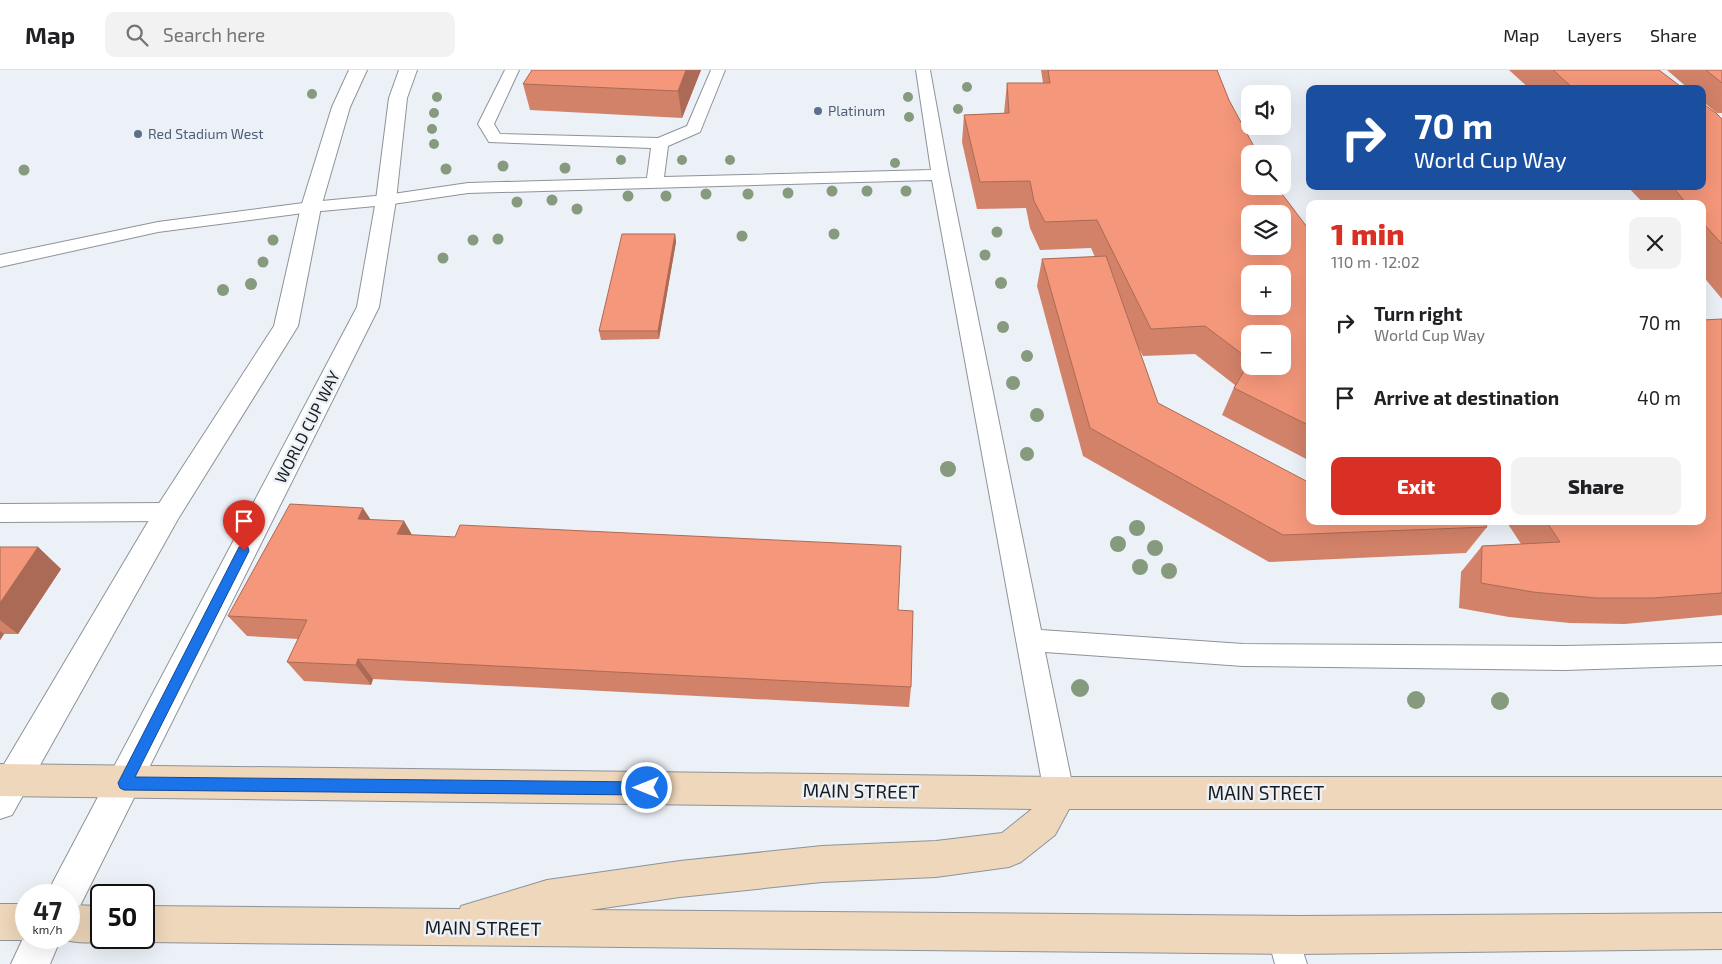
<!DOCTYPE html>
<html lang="en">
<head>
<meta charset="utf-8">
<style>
	body { margin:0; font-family:"Exo 2",sans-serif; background:#f2f2f2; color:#202124; height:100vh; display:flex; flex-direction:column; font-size:19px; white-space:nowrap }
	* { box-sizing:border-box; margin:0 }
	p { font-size:16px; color:#757577 }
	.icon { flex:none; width:28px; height:28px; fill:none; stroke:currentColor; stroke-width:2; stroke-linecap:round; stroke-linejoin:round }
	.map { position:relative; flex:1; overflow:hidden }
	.details { position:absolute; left:1306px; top:130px; width:400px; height:325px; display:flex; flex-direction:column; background:#fff; border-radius:10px; box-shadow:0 5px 20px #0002 }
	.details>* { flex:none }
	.top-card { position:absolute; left:1306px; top:15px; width:400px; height:105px; border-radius:10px; box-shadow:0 5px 20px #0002; background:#1a4fa0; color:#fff; overflow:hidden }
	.tools { position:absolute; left:1241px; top:15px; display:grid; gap:10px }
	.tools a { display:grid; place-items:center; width:50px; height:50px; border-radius:10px; background:#fff; box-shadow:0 5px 20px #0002; font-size:25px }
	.speed { position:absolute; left:15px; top:814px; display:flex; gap:10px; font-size:25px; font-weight:700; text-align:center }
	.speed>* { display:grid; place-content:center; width:65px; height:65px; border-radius:50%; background:#fff; box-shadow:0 5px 20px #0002; line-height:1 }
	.speed small { font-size:12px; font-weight:400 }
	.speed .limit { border:2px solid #111; border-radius:8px; background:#fff; color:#111 }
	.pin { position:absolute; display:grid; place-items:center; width:42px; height:42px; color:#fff; margin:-51px -21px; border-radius:50% 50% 50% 0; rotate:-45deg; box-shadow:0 0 5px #0007 }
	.pin .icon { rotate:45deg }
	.me { position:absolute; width:55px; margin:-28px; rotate:270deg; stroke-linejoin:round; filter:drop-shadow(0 0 4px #0008) }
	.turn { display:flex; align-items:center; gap:18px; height:105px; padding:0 25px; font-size:22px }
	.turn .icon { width:65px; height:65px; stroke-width:2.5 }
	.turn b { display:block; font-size:35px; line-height:42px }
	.round { display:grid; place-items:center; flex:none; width:52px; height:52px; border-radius:10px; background:#f2f2f2 }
	.headline { display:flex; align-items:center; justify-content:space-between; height:85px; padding:0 25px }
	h1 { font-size:30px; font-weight:800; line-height:38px; color:#d93025 }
	.button { display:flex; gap:10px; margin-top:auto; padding:10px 25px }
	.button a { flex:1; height:58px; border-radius:10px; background:#d93025; color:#fff; font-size:20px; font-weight:800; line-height:58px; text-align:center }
	.button a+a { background:#f2f2f2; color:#202124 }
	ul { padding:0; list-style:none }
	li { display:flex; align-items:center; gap:15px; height:75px; padding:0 25px }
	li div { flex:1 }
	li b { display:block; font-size:19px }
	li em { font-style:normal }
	header { display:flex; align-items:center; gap:30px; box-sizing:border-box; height:70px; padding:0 25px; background:#fff; border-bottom:1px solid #e0e0e0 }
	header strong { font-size:24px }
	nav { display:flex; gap:28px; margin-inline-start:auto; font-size:18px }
	.search { width:350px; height:45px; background:#f2f2f2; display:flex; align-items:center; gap:12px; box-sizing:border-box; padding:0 18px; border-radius:10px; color:#757577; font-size:19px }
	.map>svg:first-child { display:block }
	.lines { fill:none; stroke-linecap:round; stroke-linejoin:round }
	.service-casing { stroke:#8e9399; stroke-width:2 }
	.minor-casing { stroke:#8e9399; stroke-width:2 }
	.secondary-casing { stroke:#8e9399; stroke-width:2 }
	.service { fill:#fff; fill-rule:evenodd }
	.minor { fill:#fff; fill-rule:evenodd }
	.secondary { fill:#eed7bb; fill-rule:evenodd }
	.tree { fill:#869a7e }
	.wall { fill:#d28269 }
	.shaded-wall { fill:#ab6a55 }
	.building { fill:#f4977a; stroke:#ab6a55; fill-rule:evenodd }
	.route { fill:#1a73e8; stroke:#114b97 }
	.service-dot { fill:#5c6f8a; stroke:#ecf1f8; stroke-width:2 }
	.labels { text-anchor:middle; stroke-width:5; stroke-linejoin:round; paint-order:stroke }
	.far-service-label { font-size:14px; fill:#4e5e75; stroke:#ecf1f8; text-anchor:start }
	.street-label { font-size:16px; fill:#181a1d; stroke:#ecf1f8 }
	.near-street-label { font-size:19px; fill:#181a1d; stroke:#ecf1f8 }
</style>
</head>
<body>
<header>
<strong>Map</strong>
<div class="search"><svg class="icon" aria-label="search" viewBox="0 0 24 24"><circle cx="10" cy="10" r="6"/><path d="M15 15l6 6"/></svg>Search here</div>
<nav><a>Map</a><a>Layers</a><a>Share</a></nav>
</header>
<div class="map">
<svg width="1722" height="894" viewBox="0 0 1722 894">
	<rect width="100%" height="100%" fill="#ecf1f8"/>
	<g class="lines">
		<defs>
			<path id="service" d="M 505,0 L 519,0 L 494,54 L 500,64 L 658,68 L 687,56 L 711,0 L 725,0 L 700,62 L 668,76 L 664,107 L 931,100 L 916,0 L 930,0 L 949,105 L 1041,560 L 1243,574 L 1564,576 L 1722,573 L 1722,595 L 1564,600 L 1243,596 L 1045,582 L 1074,723 L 1069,733 L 1059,737 L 1049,733 L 1044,723 L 932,110 L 468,123 L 386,135 L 311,142 L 158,162 L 0,197 L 0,185 L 158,152 L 311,132 L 386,125 L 468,113 L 647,108 L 651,78 L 489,72 L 478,54 Z
				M 168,433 L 176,436 L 180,442 L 176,448 L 168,451 L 0,452 L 0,434 Z
				M 1283,849 L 1294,854 L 1307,894 L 1275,894 L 1267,865 L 1272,854 Z"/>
			<path id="minor" d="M 349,0 L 367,0 L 350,37 L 321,137 L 298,256 L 178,449 L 12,745 L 0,749 L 0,701 L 158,435 L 274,256 L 301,137 L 332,37 Z
				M 399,0 L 417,0 L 407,28 L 396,130 L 379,237 L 79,838 L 69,842 L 69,825 L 48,825 L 53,812 L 357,237 L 376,130 L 389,28 Z
				M 26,862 L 26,868 L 61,868 L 50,894 L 11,894 Z"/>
			<path id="secondary" d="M 0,694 L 1059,707 L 1722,707 L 1722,739 L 1069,739 L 1055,765 L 1021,792 L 1009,797 L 936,807 L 822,812 L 680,827 L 590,840 L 1299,846 L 1722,843 L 1722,879 L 1299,884 L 144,872 L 132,868 L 144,868 L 144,836 L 460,839 L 461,836 L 547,810 L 680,791 L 822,776 L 936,771 L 1002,763 L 1032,739 L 0,726 Z
				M 0,834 L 26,834 L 26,868 L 33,868 L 26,870 L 0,870 Z
				M 69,835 L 101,836 L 101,868 L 113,868 C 97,874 76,874 60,868 L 69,868 Z"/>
		</defs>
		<use href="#service" class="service-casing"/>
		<use href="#minor" class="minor-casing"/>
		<use href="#secondary" class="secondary-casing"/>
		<use href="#service" class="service"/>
		<use href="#minor" class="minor"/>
		<use href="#secondary" class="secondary"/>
	</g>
	<g class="tree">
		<circle cx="967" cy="17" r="5"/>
		<circle cx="312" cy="24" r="5"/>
		<circle cx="437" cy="27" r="5"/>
		<circle cx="908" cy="27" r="5"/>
		<circle cx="958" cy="39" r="5"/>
		<circle cx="434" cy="43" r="5"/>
		<circle cx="909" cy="47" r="5"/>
		<circle cx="432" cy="59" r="5"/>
		<circle cx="434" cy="74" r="5"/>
		<circle cx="621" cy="90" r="5"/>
		<circle cx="682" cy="90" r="5"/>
		<circle cx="730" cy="90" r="5"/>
		<circle cx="895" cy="93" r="5"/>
		<circle cx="503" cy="96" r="5.5"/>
		<circle cx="565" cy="98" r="5.5"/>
		<circle cx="446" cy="99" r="5.5"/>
		<circle cx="24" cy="100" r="5.5"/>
		<circle cx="832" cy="121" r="5.5"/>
		<circle cx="867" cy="121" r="5.5"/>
		<circle cx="906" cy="121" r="5.5"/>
		<circle cx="788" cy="123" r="5.5"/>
		<circle cx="706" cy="124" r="5.5"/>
		<circle cx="748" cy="124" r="5.5"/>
		<circle cx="628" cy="126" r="5.5"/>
		<circle cx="666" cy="126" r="5.5"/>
		<circle cx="552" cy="130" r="5.5"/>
		<circle cx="517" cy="132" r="5.5"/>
		<circle cx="577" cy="139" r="5.5"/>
		<circle cx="997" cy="162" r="5.5"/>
		<circle cx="834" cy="164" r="5.5"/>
		<circle cx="742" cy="166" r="5.5"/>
		<circle cx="498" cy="169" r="5.5"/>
		<circle cx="273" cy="170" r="5.5"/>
		<circle cx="473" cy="170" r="5.5"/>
		<circle cx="985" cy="185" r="5.5"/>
		<circle cx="443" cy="188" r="5.5"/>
		<circle cx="263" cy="192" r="5.5"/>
		<circle cx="1001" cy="213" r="6"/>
		<circle cx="251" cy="214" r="6"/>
		<circle cx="223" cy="220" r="6"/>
		<circle cx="1003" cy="257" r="6"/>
		<circle cx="1027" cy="286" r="6"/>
		<circle cx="1013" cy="313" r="7"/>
		<circle cx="1037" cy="345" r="7"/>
		<circle cx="1027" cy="384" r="7"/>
		<circle cx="948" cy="399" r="8"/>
		<circle cx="1137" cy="458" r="8"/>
		<circle cx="1118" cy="474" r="8"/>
		<circle cx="1155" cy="478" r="8"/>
		<circle cx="1140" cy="497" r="8"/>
		<circle cx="1169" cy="501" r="8"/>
		<circle cx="1080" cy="618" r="9"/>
		<circle cx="1416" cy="630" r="9"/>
		<circle cx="1500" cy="631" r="9"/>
	</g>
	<path class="wall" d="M 532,0 L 701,0 L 682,48 L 530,40 L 523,14 Z
		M 1041,0 L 1217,0 L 1250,84 L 1310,161 L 1310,391 L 1222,345 L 1235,315 L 1195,284 L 1143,286 L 1138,277 L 1158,333 L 1310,451 L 1487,457 L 1466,483 L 1269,492 L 1083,386 L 1037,216 L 1042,189 L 1095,187 L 1091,178 L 1040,180 L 1030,158 L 1026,138 L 977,139 L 962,72 L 964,45 L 1004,43 L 1007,13 L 1043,13 Z
		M 1509,0 L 1659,0 L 1684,19 L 1530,19 Z
		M 1667,0 L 1722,0 L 1722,43 L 1717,43 L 1702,31 L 1702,19 L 1689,19 Z
		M 1722,49 L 1722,229 L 1702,205 L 1702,134 L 1644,134 L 1627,116 L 1702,116 Z
		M 675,164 L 676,172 L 659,269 L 601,270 L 599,261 Z
		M 1722,249 L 1722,545 L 1625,554 L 1570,553 L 1509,547 L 1459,538 L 1461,502 L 1482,476 L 1521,474 L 1506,451 L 1702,451 Z
		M 370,450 L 404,451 L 412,465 L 898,540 L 911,617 L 909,637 L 373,609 L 371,615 L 304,611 L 287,592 L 298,569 L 247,566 L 228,546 Z
		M 0,477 L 38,477 L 61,499 L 18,564 L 4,564 L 0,570 Z"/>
	<path class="shaded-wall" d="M 686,0 L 701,0 L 682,48 L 678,21 Z
		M 675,164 L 676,172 L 659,269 L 658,261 Z
		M 363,438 L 377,459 L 358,449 Z
		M 404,451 L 416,472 L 397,464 Z
		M 38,477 L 61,499 L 18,564 L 0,550 L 0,533 Z
		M 0,561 L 4,564 L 0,570 Z
		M 358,589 L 373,609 L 371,615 L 356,595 Z"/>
	<path class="building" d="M 532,0 L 686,0 L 678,21 L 523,14 Z
		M 1048,0 L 1217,0 L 1229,30 L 1258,84 L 1250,84 L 1250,116 L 1276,116 L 1310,161 L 1310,356 L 1234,318 L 1250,291 L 1250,296 L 1282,296 L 1282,264 L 1250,264 L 1250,290 L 1205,256 L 1151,259 L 1097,150 L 1045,152 L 1034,131 L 1030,111 L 980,112 L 964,45 L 1009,43 L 1007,13 L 1050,13 ZM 1250,144 L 1282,144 L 1282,176 L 1250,176 ZM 1250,204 L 1282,204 L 1282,236 L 1250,236 Z
		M 1553,0 L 1659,0 L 1684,19 L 1574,19 Z
		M 1706,0 L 1722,0 L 1722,13 Z
		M 1702,33 L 1716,43 L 1722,49 L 1722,174 L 1702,152 L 1702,134 L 1687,134 L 1672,116 L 1702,116 Z
		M 622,164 L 675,164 L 658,261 L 599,261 Z
		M 1106,186 L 1158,333 L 1310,413 L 1310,451 L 1484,451 L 1487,457 L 1283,465 L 1090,358 L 1042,189 Z
		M 1722,249 L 1722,523 L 1653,528 L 1596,528 L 1533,522 L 1481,513 L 1482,476 L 1560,472 L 1546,451 L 1702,451 L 1702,250 Z
		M 290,434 L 363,438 L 358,449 L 404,451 L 397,464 L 455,467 L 460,455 L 901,476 L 898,540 L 913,541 L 911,617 L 358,589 L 356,595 L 287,592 L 307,550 L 228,546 Z
		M 0,477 L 38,477 L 0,533 Z"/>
	<path class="route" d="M 244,476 L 248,477 L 249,481 L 135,707 L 647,712 L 652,714 L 654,718 L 652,723 L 647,725 L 124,720 L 120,718 L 118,713 L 120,709 L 239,477 Z"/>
	<g class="service-dot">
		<circle cx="818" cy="41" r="5"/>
		<circle cx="138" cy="64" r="5"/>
	</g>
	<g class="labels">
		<g class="far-service-label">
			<text x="828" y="46">Platinum</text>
			<text x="148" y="69">Red Stadium West</text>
		</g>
		<g class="street-label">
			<text transform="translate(307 357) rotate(-63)" y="6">WORLD CUP WAY</text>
		</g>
		<g class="near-street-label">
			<text transform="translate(861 721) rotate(1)" y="7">MAIN STREET</text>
			<text x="1266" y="730">MAIN STREET</text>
			<text transform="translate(483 858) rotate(1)" y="7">MAIN STREET</text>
		</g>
	</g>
</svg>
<div class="tools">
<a><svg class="icon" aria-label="sound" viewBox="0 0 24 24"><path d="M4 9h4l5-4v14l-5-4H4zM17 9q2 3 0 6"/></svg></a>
<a><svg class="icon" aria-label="search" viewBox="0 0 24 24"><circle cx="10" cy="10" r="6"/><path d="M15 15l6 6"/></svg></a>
<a><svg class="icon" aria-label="layers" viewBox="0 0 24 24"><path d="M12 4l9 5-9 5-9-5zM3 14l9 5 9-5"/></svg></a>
<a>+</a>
<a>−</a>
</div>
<div class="speed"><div>47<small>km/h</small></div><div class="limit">50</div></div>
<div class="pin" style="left:244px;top:481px;background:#d93025"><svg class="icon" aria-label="arrive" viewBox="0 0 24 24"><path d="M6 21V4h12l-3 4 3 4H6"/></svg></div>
<svg class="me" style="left:647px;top:718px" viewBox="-20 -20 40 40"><circle r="17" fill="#1a73e8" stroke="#fff" stroke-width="3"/><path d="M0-11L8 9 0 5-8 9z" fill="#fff"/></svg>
<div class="top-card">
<div class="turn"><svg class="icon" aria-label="right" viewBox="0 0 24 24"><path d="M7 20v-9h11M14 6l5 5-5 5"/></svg><div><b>70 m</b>World Cup Way</div></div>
</div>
<section class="details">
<div class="headline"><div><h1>1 min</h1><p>110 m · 12:02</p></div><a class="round"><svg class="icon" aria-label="close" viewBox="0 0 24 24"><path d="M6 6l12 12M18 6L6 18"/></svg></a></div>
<ul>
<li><svg class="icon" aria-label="right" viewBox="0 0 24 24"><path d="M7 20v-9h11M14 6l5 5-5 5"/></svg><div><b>Turn right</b><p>World Cup Way</p></div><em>70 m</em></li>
<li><svg class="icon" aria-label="arrive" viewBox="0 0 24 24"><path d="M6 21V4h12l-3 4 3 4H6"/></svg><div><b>Arrive at destination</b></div><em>40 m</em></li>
</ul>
<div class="button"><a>Exit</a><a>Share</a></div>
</section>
</div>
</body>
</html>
